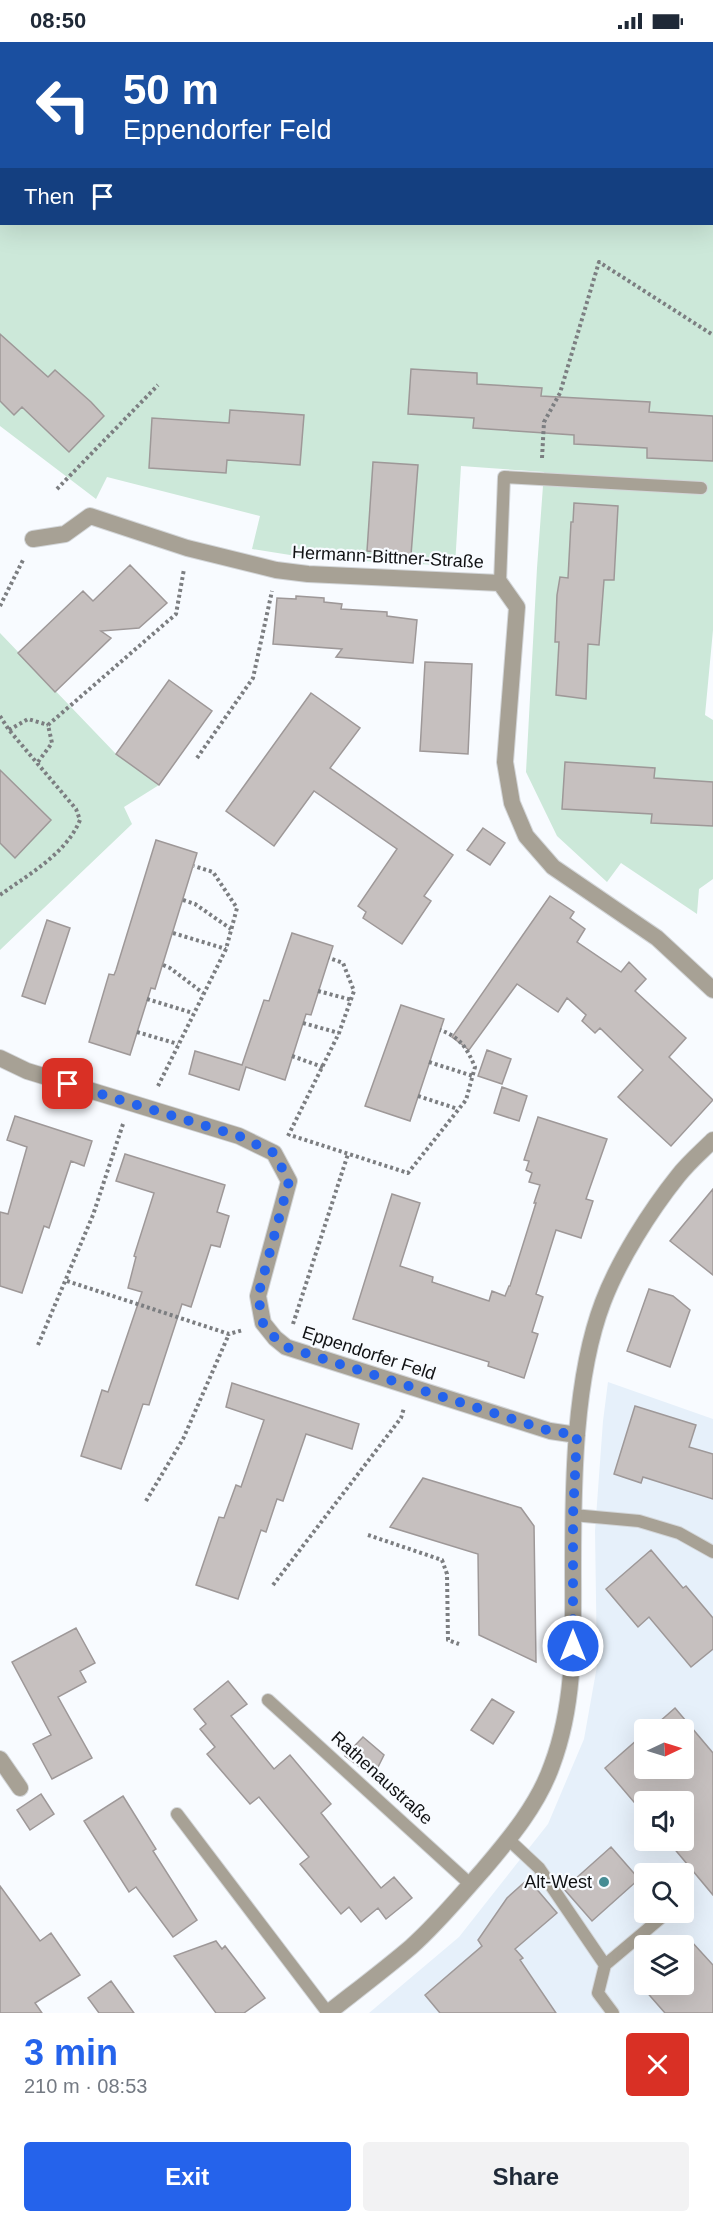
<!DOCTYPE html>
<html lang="en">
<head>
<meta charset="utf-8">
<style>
	body { margin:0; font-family:Helvetica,sans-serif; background:#f2f2f3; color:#1f2937; height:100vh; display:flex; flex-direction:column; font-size:22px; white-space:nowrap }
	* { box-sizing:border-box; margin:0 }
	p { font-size:20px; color:#747a83 }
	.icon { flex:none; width:33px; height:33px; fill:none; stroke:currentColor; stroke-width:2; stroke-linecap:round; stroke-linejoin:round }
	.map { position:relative; height:1971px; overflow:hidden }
	.details { display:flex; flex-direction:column; background:#fff; flex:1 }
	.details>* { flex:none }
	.guide { position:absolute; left:0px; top:0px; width:714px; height:183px; box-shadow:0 6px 24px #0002; background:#1a4fa0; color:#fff; overflow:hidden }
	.needle { width:39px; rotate:86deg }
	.controls { position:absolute; left:634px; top:1677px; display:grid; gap:12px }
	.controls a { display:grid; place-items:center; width:60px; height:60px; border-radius:6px; background:#fff; box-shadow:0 6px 24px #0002; font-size:30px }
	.pin { position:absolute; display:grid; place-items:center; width:51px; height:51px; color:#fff; margin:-26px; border-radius:12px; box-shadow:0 3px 9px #0006 }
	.me { position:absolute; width:66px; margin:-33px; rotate:0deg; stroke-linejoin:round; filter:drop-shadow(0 0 4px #0008) }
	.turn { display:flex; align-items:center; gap:21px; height:126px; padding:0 24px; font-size:27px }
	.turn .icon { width:78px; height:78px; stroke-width:2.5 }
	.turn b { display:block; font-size:42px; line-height:51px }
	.then { display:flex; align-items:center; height:57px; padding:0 24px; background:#0003; gap:12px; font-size:22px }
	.round { display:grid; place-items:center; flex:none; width:63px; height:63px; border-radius:6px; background:#f2f2f3 }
	.summary { display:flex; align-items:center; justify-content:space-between; height:102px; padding:0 24px }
	h1 { font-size:36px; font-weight:700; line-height:45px; color:#2563eb }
	.cta { display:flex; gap:12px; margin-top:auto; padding:12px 24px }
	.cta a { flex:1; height:69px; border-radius:6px; background:#2563eb; color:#fff; font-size:24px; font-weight:700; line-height:69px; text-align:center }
	.cta a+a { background:#f2f2f3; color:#1f2937 }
	.status { display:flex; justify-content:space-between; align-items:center; height:42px; padding:0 30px; background:#fff; direction:ltr }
	.status svg { height:16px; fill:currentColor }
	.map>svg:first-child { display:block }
	.built { fill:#e6f0fa; fill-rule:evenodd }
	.green { fill:#cce8d9 }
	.building { fill:#c6c0bf; stroke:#9e9898; stroke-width:1.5 }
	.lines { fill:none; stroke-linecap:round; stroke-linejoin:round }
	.service-casing { stroke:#d3d6d9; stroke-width:14 }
	.minor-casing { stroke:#d3d6d9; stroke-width:18 }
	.path { stroke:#7c7e81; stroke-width:4; stroke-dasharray:3 3; stroke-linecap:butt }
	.service { stroke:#a7a195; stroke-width:12 }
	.minor { stroke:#a7a195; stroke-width:16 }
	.route { stroke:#2563eb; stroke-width:10; stroke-dasharray:0 18 }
	.poi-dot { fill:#458c94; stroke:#f8fbff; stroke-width:2 }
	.labels { text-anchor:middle; stroke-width:4.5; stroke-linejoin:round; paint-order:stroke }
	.street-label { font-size:18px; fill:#101113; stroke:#f8fbff }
	.poi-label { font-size:18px; fill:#101113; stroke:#f8fbff; text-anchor:end }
</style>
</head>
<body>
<div class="status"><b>08:50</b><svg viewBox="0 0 49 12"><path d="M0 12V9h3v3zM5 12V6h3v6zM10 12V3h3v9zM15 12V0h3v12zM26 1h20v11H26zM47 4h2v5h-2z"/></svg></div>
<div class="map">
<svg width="713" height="1971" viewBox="0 0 713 1971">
	<rect width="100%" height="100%" fill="#f8fbff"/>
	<path class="built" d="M 608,1340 L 713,1377 L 713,1971 L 369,1971 L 459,1895 L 548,1782 L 584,1697 L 597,1624 L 595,1489 L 603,1379 ZM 645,1688 L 684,1688 L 684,1726 L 645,1726 ZM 645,1760 L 684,1760 L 684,1798 L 645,1798 ZM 645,1832 L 684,1832 L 684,1870 L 645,1870 ZM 645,1904 L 684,1904 L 684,1942 L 645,1942 Z"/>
	<path class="green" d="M 0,0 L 615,1 L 2,2 L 2,182 L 712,182 L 713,75 L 713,588 L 705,673 L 713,678 L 713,837 L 699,847 L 697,872 L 621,821 L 607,840 L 557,794 L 526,730 L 537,526 L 544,430 L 461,424 L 455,524 L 309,516 L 252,507 L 260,474 L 107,435 L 96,457 L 0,384 Z
		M 0,591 L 116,712 L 159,743 L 124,765 L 132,782 L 0,908 Z"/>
	<path class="building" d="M 0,292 L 48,335 L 55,328 L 91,360 L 104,374 L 69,410 L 22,365 L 14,373 L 0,359 Z
		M 411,327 L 477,331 L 477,342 L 542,346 L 541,354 L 650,360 L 649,370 L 713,374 L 713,419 L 647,416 L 647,406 L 574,402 L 574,393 L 473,386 L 474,376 L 408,372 Z
		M 230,368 L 304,373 L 300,423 L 227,418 L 226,431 L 149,426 L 152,376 L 229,381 Z
		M 373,420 L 418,423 L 411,513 L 367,509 Z
		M 574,461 L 618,464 L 614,538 L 604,538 L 599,603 L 588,602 L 586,657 L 556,653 L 559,600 L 555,600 L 557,553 L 560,535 L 568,536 L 571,480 L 573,480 Z
		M 130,523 L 167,561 L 139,586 L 101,589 L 111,596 L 55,650 L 18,611 L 83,549 L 93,559 Z
		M 296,554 L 324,556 L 324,560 L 342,562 L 341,567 L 387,570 L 387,574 L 417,578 L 413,621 L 336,615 L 342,607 L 273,602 L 277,556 L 296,557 Z
		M 425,620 L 472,622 L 468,712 L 420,709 Z
		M 169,638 L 212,669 L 159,743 L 116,712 Z
		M 311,651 L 360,686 L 330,726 L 453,813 L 424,854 L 431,859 L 402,902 L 363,876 L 366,870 L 358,864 L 397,807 L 314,749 L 274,804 L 226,769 Z
		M 565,720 L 655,726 L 654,736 L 713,740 L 713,784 L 651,781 L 652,772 L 562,767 Z
		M 0,728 L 51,778 L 15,816 L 0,801 Z
		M 483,786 L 505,801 L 490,823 L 467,808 Z
		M 156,798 L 197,811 L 155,947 L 151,946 L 130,1013 L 89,1000 L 109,932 L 114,933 L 116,928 Z
		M 550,854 L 574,870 L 570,876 L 585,887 L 577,900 L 621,930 L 629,920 L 646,937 L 635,949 L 686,996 L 669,1015 L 713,1058 L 671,1104 L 618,1055 L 643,1028 L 600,986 L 595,991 L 582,979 L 586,973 L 567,956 L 558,970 L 517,942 L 469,1008 L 452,995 Z
		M 47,878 L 70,886 L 45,962 L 22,954 Z
		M 292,891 L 333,904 L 311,973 L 306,972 L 285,1038 L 246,1025 L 239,1048 L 189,1032 L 195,1009 L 242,1023 L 264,958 L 269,959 Z
		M 401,963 L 444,977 L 410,1079 L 365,1064 Z
		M 487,1008 L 511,1017 L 502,1042 L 478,1034 Z
		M 502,1045 L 527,1054 L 519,1079 L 494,1071 Z
		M 15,1074 L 92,1099 L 84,1124 L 71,1119 L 49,1186 L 44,1184 L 22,1251 L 0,1244 L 0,1170 L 8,1172 L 27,1105 L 7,1098 Z
		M 538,1075 L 607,1097 L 586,1157 L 593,1159 L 581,1196 L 556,1188 L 536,1252 L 543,1255 L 532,1290 L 538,1292 L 524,1336 L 488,1324 L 489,1320 L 353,1277 L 392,1152 L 420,1161 L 400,1224 L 433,1235 L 432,1240 L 489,1259 L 492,1249 L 505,1254 L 509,1244 L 510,1244 L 536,1161 L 534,1161 L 540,1143 L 529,1140 L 532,1131 L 526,1128 L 529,1119 L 524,1118 Z
		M 125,1112 L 225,1143 L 217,1170 L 229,1174 L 220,1205 L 211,1203 L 191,1265 L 182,1262 L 149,1363 L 143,1362 L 121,1427 L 81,1414 L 102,1348 L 108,1350 L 142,1250 L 128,1246 L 136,1215 L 134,1214 L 154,1151 L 116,1139 Z
		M 713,1147 L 713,1233 L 670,1199 Z
		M 649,1247 L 673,1254 L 690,1268 L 670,1325 L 627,1309 Z
		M 232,1341 L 359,1382 L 352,1407 L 306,1392 L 283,1459 L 277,1457 L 266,1490 L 261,1488 L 238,1557 L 196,1543 L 219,1475 L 224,1476 L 236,1443 L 241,1445 L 264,1378 L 226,1365 Z
		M 635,1364 L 696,1383 L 689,1405 L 713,1412 L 713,1457 L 643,1435 L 641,1441 L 614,1432 Z
		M 423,1436 L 521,1466 L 534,1484 L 536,1620 L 479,1593 L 478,1512 L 390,1485 Z
		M 651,1508 L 683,1546 L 686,1544 L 713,1576 L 713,1607 L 691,1625 L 649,1575 L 638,1585 L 606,1547 Z
		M 76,1586 L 95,1621 L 80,1629 L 86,1640 L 58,1655 L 92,1716 L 52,1737 L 33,1702 L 51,1693 L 12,1620 Z
		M 228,1639 L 247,1662 L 231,1674 L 274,1727 L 290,1713 L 331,1762 L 321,1771 L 381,1846 L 394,1835 L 412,1856 L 386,1877 L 378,1866 L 361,1880 L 349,1865 L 341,1872 L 300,1822 L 309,1815 L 259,1755 L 250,1762 L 207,1712 L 215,1705 L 200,1687 L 206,1682 L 194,1667 Z
		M 492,1657 L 514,1670 L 493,1702 L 471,1688 Z
		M 675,1666 L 713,1711 L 713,1853 L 667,1798 L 684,1798 L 684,1760 L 645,1760 L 645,1773 L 605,1726 L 645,1691 L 645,1726 L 684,1726 L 684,1688 L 650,1688 Z
		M 363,1695 L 384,1713 L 373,1735 L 345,1714 Z
		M 41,1752 L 54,1772 L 30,1788 L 17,1768 Z
		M 123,1754 L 156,1807 L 153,1809 L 197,1878 L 173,1895 L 136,1845 L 129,1850 L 84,1779 Z
		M 611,1805 L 639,1837 L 592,1879 L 564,1847 Z
		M 528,1837 L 557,1871 L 515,1907 L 523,1916 L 520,1918 L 556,1971 L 440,1971 L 425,1953 L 482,1904 L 478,1898 L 507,1856 Z
		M 0,1844 L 40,1899 L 51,1891 L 80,1933 L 35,1961 L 42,1971 L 0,1971 Z
		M 216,1899 L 222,1907 L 225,1904 L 265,1956 L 244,1971 L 216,1971 L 174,1914 Z
		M 682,1899 L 691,1899 L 713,1923 L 713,1971 L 665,1971 L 637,1939 L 645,1931 L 645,1942 L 684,1942 L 684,1904 L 676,1904 Z
		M 111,1939 L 134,1971 L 99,1971 L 88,1956 Z"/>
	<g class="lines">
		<defs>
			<path id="service" d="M 500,541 L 504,435 L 701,446
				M 573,1473 L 639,1479 L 679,1491 L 713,1510
				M 268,1658 L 470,1842
				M 177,1772 L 328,1971
				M 509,1798 L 539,1826 L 605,1923 L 598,1951 L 613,1971
				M 605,1923 L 662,1875"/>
			<path id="minor" d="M 633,0 L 635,2
				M 712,59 L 713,60
				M 33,497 L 65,492 L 90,474 L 187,506 L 276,528 L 308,532 L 500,541 L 517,565 L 505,720 L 512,761 L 526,794 L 553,825 L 657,896 L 713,948
				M 0,1016 L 27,1029 L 239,1094 L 274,1111 L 289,1139 L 258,1254 L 263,1281 L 275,1296 L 286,1305 L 550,1389 L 577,1393
				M 0,1717 L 20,1746
				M 328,1971 C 356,1949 384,1928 411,1905 C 437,1882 460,1854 483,1828 C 510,1796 538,1763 552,1723 C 576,1659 573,1591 573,1524 C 573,1442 574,1336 603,1260 C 619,1218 650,1169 678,1134 C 688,1121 701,1110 713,1098"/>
		</defs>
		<use href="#service" class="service-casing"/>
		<use href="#minor" class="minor-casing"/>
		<path class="path" d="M 542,416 L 544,380 L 560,351 L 599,220 L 713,293
			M 57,447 L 158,343
			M 0,564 L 24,516
			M 0,674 L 9,688 L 76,767 L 80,778 C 66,812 29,832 0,853
			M 9,688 L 28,677 L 48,683
			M 197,716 L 253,636 L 272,549
			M 38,720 L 52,701 L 48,683 L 176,572 L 184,527
			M 183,858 L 195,862 L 231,887
			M 173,891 L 226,907
			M 163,923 L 170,926 L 203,951
			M 318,949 L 352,958
			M 147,957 L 193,971
			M 303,981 L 339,991
			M 137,990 L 178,1002
			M 292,1014 L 323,1025
			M 429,1020 L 473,1034
			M 158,1044 L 226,907 L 237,866 L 213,830 L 194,824
			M 418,1054 L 458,1067
			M 288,1094 L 339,991 L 354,949 L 343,921 L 329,916
			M 293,1094 L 408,1131 L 466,1058 L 475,1025 C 467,1006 460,995 440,988
			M 67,1239 L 229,1292 L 243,1288
			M 293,1282 L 348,1112
			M 38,1303 L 93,1173 L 123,1082
			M 146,1459 L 183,1397 L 229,1292
			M 368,1493 L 442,1518 L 447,1532 L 448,1598 L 459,1602
			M 273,1543 L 401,1376 L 404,1366"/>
		<use href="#service" class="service"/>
		<use href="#minor" class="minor"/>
	</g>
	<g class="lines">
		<path class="route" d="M 68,1042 L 239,1094 L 274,1111 L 289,1139 L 258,1254 L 263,1281 L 275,1296 L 286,1305 L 550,1389 L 577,1393 L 573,1473 L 573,1604"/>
	</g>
	<circle class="poi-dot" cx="604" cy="1840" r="6"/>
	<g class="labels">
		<g class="street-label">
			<text transform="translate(388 515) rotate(3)" y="6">Hermann-Bittner-Straße</text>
			<text transform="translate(369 1311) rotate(18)" y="6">Eppendorfer Feld</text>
			<text transform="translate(382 1736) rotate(42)" y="6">Rathenaustraße</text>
		</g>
		<g class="poi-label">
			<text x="592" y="1846">Alt-West</text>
		</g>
	</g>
</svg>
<div class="controls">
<a><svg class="needle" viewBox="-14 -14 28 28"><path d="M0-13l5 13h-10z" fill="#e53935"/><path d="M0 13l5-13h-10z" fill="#747a83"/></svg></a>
<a><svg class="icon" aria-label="sound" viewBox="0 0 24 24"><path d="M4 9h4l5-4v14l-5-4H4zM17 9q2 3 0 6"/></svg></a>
<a><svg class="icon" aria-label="search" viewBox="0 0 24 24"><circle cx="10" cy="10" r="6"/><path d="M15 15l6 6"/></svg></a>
<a><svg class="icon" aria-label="layers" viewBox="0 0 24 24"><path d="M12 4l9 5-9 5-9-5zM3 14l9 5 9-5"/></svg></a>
</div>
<div class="pin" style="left:68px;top:1042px;background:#d93025"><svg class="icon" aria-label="arrive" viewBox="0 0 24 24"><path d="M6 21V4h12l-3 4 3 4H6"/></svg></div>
<svg class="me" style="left:573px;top:1604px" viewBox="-20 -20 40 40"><circle r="17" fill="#2563eb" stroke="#fff" stroke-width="3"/><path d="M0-11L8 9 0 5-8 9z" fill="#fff"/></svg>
<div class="guide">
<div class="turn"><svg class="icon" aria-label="left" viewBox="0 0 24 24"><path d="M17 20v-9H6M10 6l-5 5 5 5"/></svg><div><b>50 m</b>Eppendorfer Feld</div></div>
<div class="then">Then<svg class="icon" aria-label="arrive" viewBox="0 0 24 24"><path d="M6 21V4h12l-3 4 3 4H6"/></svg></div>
</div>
</div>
<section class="details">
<div class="summary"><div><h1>3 min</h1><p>210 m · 08:53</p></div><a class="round" style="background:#d93025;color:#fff"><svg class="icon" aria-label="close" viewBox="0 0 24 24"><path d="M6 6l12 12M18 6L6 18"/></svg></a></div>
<div class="cta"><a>Exit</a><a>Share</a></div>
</section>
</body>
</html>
